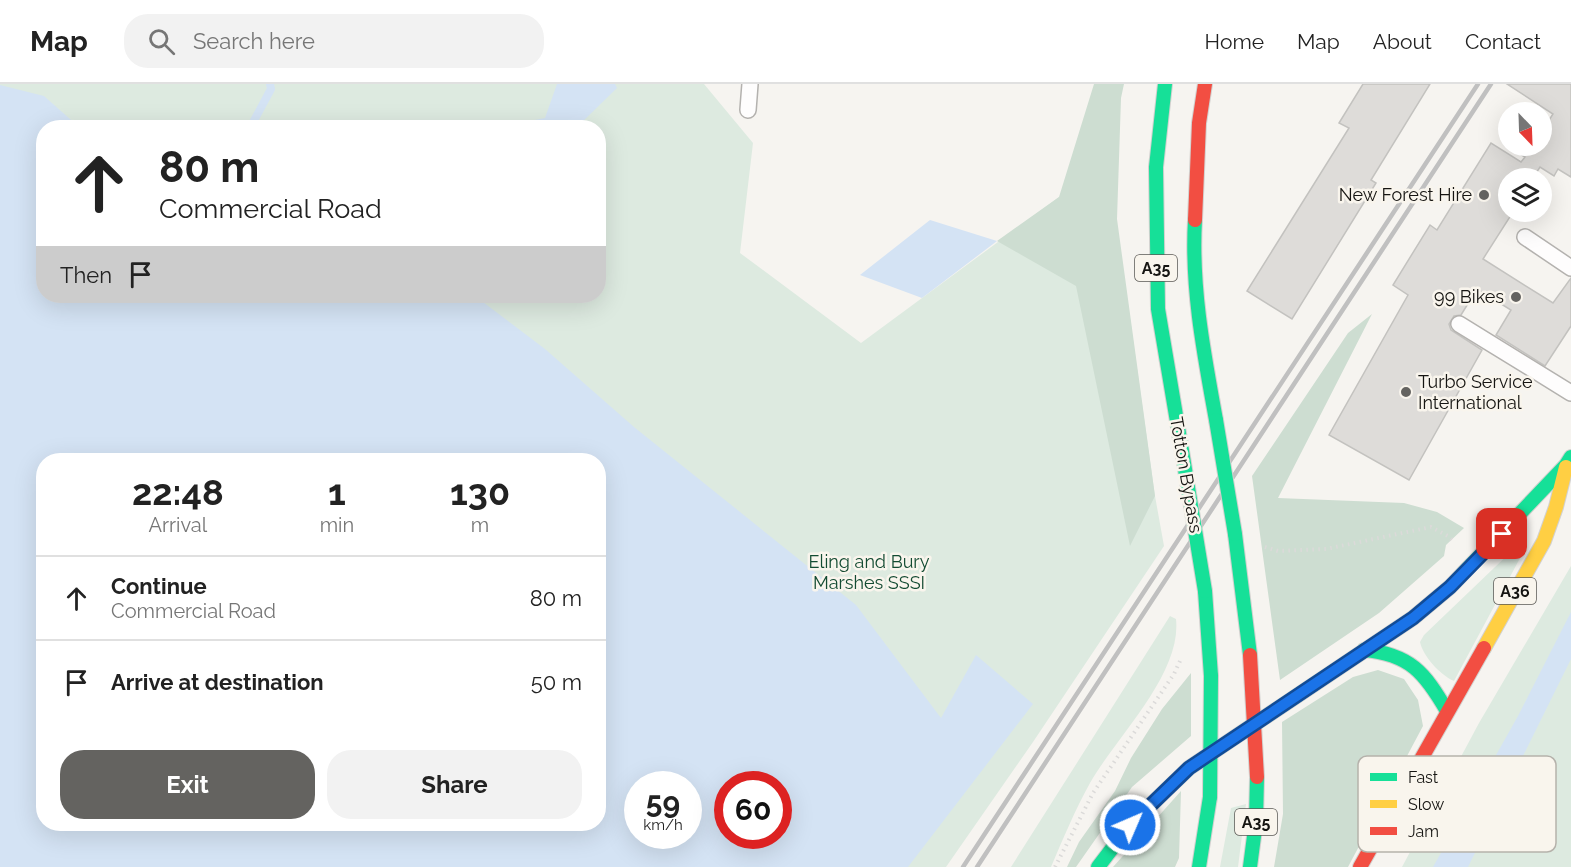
<!DOCTYPE html>
<html lang="en">
<head>
<meta charset="utf-8">
<style>
	body { margin:0; font-family:Raleway,sans-serif; background:#f2f2f2; color:#222; height:100vh; display:flex; flex-direction:column; font-size:22px; white-space:nowrap }
	* { box-sizing:border-box; margin:0 }
	p { font-size:20px; color:#767676 }
	.icon { flex:none; width:33px; height:33px; fill:none; stroke:currentColor; stroke-width:2; stroke-linecap:round; stroke-linejoin:round }
	.map { position:relative; flex:1; overflow:hidden }
	.panel { position:absolute; left:36px; top:369px; width:570px; height:378px; display:flex; flex-direction:column; background:#fff; border-radius:24px; box-shadow:0 6px 24px #0002 }
	.panel>* { flex:none }
	.guide { position:absolute; left:36px; top:36px; width:570px; height:183px; border-radius:24px; box-shadow:0 6px 24px #0002; background:#fff; color:#222; overflow:hidden }
	.needle { width:39px; rotate:157deg }
	.tools { position:absolute; left:1498px; top:18px; display:grid; gap:12px }
	.tools a { display:grid; place-items:center; width:54px; height:54px; border-radius:50%; background:#fff; box-shadow:0 6px 24px #0002; font-size:30px }
	.speed { position:absolute; left:624px; top:687px; display:flex; gap:12px; font-size:30px; font-weight:700; text-align:center }
	.speed>* { display:grid; place-content:center; width:78px; height:78px; border-radius:50%; background:#fff; box-shadow:0 6px 24px #0002; line-height:1 }
	.speed small { font-size:15px; font-weight:400 }
	.speed .limit { border:9px solid #d22; background:#fff; color:#111 }
	.pin { position:absolute; display:grid; place-items:center; width:51px; height:51px; color:#fff; margin:-26px; border-radius:12px; box-shadow:0 3px 9px #0006 }
	.me { position:absolute; width:66px; margin:-33px; rotate:45deg; stroke-linejoin:round; filter:drop-shadow(0 0 4px #0008) }
	.turn { display:flex; align-items:center; gap:21px; height:126px; padding:0 24px; font-size:27px }
	.turn .icon { width:78px; height:78px; stroke-width:2.5 }
	.turn b { display:block; font-size:42px; line-height:51px }
	.then { display:flex; align-items:center; height:57px; padding:0 24px; background:#0003; gap:12px; font-size:22px }
	.eta { display:flex; justify-content:space-evenly; align-items:center; height:102px; text-align:center }
	.eta b { font-size:36px; font-weight:700; line-height:42px }
	.primary-button { display:flex; gap:12px; margin-top:auto; padding:12px 24px }
	.primary-button a { flex:1; height:69px; border-radius:24px; background:#646360; color:#fff; font-size:24px; font-weight:700; line-height:69px; text-align:center }
	.primary-button a+a { background:#f2f2f2; color:#222 }
	ul { padding:0; list-style:none }
	li { display:flex; align-items:center; gap:18px; height:84px; padding:0 24px; border-top:2px solid #e0e0e0 }
	li div { flex:1 }
	li b { display:block; font-size:22px }
	li em { font-style:normal }
	header { display:flex; align-items:center; gap:36px; box-sizing:border-box; height:84px; padding:0 30px; background:#fff; border-bottom:2px solid #e0e0e0 }
	header strong { font-size:28px }
	nav { display:flex; gap:33px; margin-inline-start:auto; font-size:21px }
	.search { width:420px; height:54px; background:#f2f2f2; display:flex; align-items:center; gap:15px; box-sizing:border-box; padding:0 21px; border-radius:24px; color:#767676; font-size:22px }
	.map>svg:first-child { display:block }
	.green { fill:#ddeae0; fill-rule:evenodd }
	.forest { fill:#cdddd1 }
	.water { fill:#d4e3f4; fill-rule:evenodd }
	.lines { fill:none; stroke-linecap:round; stroke-linejoin:round }
	.stream { stroke:#d4e3f4; stroke-width:8 }
	.building { fill:#dedcd9; stroke:#c3c2bf; stroke-width:1.5 }
	.lane-casing { stroke:#b4b2af; stroke-width:18 }
	.fast-casing { stroke:#d2d1cf; stroke-width:16 }
	.slow-casing { stroke:#d2d1cf; stroke-width:16 }
	.jam-casing { stroke:#d2d1cf; stroke-width:16 }
	.path { stroke:#dbdad9; stroke-width:4; stroke-dasharray:1.5 4.5; stroke-linecap:butt }
	.lane { stroke:#fefdfd; stroke-width:15 }
	.fast { stroke:#16e098; stroke-width:14 }
	.slow { stroke:#ffcf43; stroke-width:14 }
	.jam { stroke:#f24e42; stroke-width:14 }
	.rail { stroke:#c0c0c0; stroke-width:4.5 }
	.fast-bridge-casing { stroke:#d2d1cf; stroke-width:16; stroke-linecap:butt }
	.jam-bridge-casing { stroke:#d2d1cf; stroke-width:16; stroke-linecap:butt }
	.fast-bridge { stroke:#16e098; stroke-width:14 }
	.jam-bridge { stroke:#f24e42; stroke-width:14 }
	.route-casing { stroke:#114b97; stroke-width:15 }
	.route { stroke:#1a73e8; stroke-width:10 }
	.poi-dot { fill:#646360; stroke:#f9f5ed; stroke-width:2 }
	.labels { text-anchor:middle; stroke-width:5; stroke-linejoin:round; paint-order:stroke }
	.shield { fill:#f9f5ed; stroke:#5a5854; stroke-width:1.5 }
	.shield-label { font-size:16px; font-weight:bold; fill:#161512 }
	.poi-label { font-size:18px; fill:#161512; stroke:#f9f5ed; text-anchor:end }
	.street-label { font-size:18px; fill:#161512; stroke:#f9f5ed }
	.park-label { font-size:18px; fill:#134b32; stroke:#f9f5ed }
	.key { fill:#f9f5ed; stroke:#b5b2ab; stroke-width:1.5 }
	.key-label { font-size:16px; fill:#161512 }
</style>
</head>
<body>
<header>
<strong>Map</strong>
<div class="search"><svg class="icon" aria-label="search" viewBox="0 0 24 24"><circle cx="10" cy="10" r="6"/><path d="M15 15l6 6"/></svg>Search here</div>
<nav><a>Home</a><a>Map</a><a>About</a><a>Contact</a></nav>
</header>
<div class="map">
<svg width="1571" height="783" viewBox="0 0 1571 783">
	<rect width="100%" height="100%" fill="#f6f4f0"/>
	<path class="green" d="M 0,0 L 704,0 L 753,59 L 740,169 L 861,259 L 1059,113 L 1116,135 L 1155,412 L 1164,462 L 1033,658 L 946,783 L 0,783 ZM 44,44 L 598,44 L 598,212 L 44,212 ZM 44,376 L 598,376 L 598,740 L 44,740 ZM 638,700 L 688,700 L 688,752 L 638,752 ZM 728,700 L 778,700 L 778,752 L 728,752 Z
		M 1518,461 L 1526,463 L 1454,597 C 1440,591 1423,572 1420,558 L 1424,551 Z
		M 1571,482 L 1571,783 L 1402,783 L 1479,639 Z
		M 1170,532 L 1176,535 C 1182,590 1116,653 1090,699 C 1075,726 1063,755 1051,783 L 1011,783 Z
		M 1246,720 L 1238,783 L 1220,783 L 1231,724 Z"/>
	<path class="forest" d="M 1094,0 L 1124,0 L 1121,14 L 1117,135 L 1155,412 L 1130,462 L 1076,202 L 997,157 L 1059,113 Z
		M 1372,230 L 1278,414 L 1404,419 L 1437,428 L 1464,444 L 1446,461 L 1444,472 L 1379,529 L 1280,596 L 1252,392 L 1348,249 Z
		M 1378,586 L 1404,595 L 1418,616 L 1423,642 L 1348,783 L 1274,783 L 1283,730 L 1282,638 L 1353,593 Z
		M 1191,589 L 1191,652 L 1132,703 L 1076,783 L 1067,783 L 1079,758 L 1115,707 L 1131,674 L 1162,625 Z
		M 1181,707 L 1179,774 L 1175,783 L 1113,783 Z"/>
	<path class="water" d="M 557,0 L 615,0 L 617,4 L 577,43 L 512,43 L 514,40 L 545,34 Z
		M 0,1 L 44,12 L 79,43 L 44,44 L 44,212 L 475,212 L 545,265 L 634,343 L 856,521 L 941,634 L 976,571 L 1033,620 L 908,783 L 0,783 ZM 44,376 L 598,376 L 598,740 L 44,740 ZM 638,700 L 688,700 L 688,752 L 638,752 ZM 728,700 L 778,700 L 778,752 L 728,752 Z
		M 930,136 L 997,157 L 922,214 L 860,191 Z
		M 1571,528 L 1571,575 L 1468,783 L 1433,783 L 1518,632 Z"/>
	<g class="lines">
		<path class="stream" d="M 250,44 L 271,5 L 270,0"/>
	</g>
	<path class="building" d="M 1363,0 L 1430,0 L 1371,96 L 1376,99 L 1292,235 L 1247,207 L 1349,44 L 1339,39 Z
		M 1507,0 L 1571,0 L 1571,93 L 1558,85 L 1554,92 L 1540,83 L 1533,94 L 1509,94 L 1509,128 L 1513,128 L 1483,175 L 1553,219 L 1571,194 L 1571,242 L 1545,282 L 1496,251 L 1511,226 L 1477,205 L 1461,231 L 1454,232 L 1449,240 L 1451,246 L 1482,266 L 1409,396 L 1329,351 L 1408,211 L 1393,201 L 1430,141 L 1437,146 L 1491,59 L 1521,78 L 1525,73 L 1507,62 L 1542,62 L 1542,47 L 1553,30 Z"/>
	<g class="lines">
		<defs>
			<path id="lane" d="M 748,26 L 750,0
				M 1525,153 L 1571,184
				M 1459,240 L 1571,309"/>
			<path id="fast" d="M 1165,0 L 1156,83 L 1158,225 L 1182,367
				M 1195,136 C 1191,204 1204,270 1216,336
				M 1235,450 L 1250,571
				M 1205,507 L 1211,592
				M 1364,566 C 1410,570 1425,589 1447,627
				M 1098,783 L 1130,741 L 1189,684 L 1413,534 L 1450,503 L 1566,381 L 1571,373
				M 1199,783 L 1210,713
				M 1250,783 L 1256,737 L 1257,693"/>
			<path id="slow" d="M 1484,564 L 1544,457 L 1556,423 L 1566,383"/>
			<path id="jam" d="M 1195,136 L 1199,39 L 1205,0
				M 1360,783 L 1484,564"/>
		</defs>
		<use href="#lane" class="lane-casing"/>
		<use href="#fast" class="fast-casing"/>
		<use href="#slow" class="slow-casing"/>
		<use href="#jam" class="jam-casing"/>
		<path class="path" d="M 1265,463 L 1278,467 L 1326,465 L 1431,443 L 1448,452 L 1454,458
			M 1055,783 L 1093,709 L 1174,590 L 1180,577"/>
		<use href="#lane" class="lane"/>
		<use href="#fast" class="fast"/>
		<use href="#slow" class="slow"/>
		<use href="#jam" class="jam"/>
		<path class="rail" d="M 963,783 L 1478,0
			M 977,783 L 1491,0"/>
		<defs>
			<path id="fast-bridge" d="M 1216,336 L 1235,450
				M 1182,367 L 1205,507
				M 1210,713 L 1211,592"/>
			<path id="jam-bridge" d="M 1250,571 L 1257,693"/>
		</defs>
		<use href="#fast-bridge" class="fast-bridge-casing"/>
		<use href="#jam-bridge" class="jam-bridge-casing"/>
		<use href="#fast-bridge" class="fast-bridge"/>
		<use href="#jam-bridge" class="jam-bridge"/>
	</g>
	<g class="lines">
		<defs>
			<path id="route" d="M 1130,741 L 1189,684 L 1413,534 L 1450,503 L 1502,450"/>
		</defs>
		<use href="#route" class="route-casing"/>
		<use href="#route" class="route"/>
	</g>
	<g class="poi-dot">
		<circle cx="1484" cy="111" r="6"/>
		<circle cx="1516" cy="213" r="6"/>
		<circle cx="1406" cy="308" r="6"/>
	</g>
	<g class="labels">
		<g class="shield">
			<rect x="1135" y="171" width="42" height="26" rx="4.5"/>
			<rect x="1494" y="494" width="42" height="26" rx="4.5"/>
			<rect x="1235" y="725" width="42" height="26" rx="4.5"/>
		</g>
		<g class="shield-label">
			<text x="1156" y="190">A35</text>
			<text x="1515" y="513">A36</text>
			<text x="1256" y="744">A35</text>
		</g>
		<g class="poi-label">
			<text x="1472" y="117">New Forest Hire</text>
			<text x="1504" y="219">99 Bikes</text>
			<text x="1418" y="304" text-anchor="start">Turbo Service<tspan x="1418" dy="21">International</tspan></text>
		</g>
		<g class="street-label">
			<text transform="translate(1186 391) rotate(80)" y="6">Totton Bypass</text>
		</g>
		<g class="park-label">
			<text x="869" y="484">Eling and Bury<tspan x="869" dy="21">Marshes SSSI</tspan></text>
		</g>
	</g>
	<rect x="1358" y="672" width="198" height="96" rx="9" class="key"/>
	<rect x="1370" y="689" width="27" height="8" fill="#16e098"/>
	<rect x="1370" y="716" width="27" height="8" fill="#ffcf43"/>
	<rect x="1370" y="743" width="27" height="8" fill="#f24e42"/>
	<g class="key-label">
		<text x="1408" y="699">Fast</text>
		<text x="1408" y="726">Slow</text>
		<text x="1408" y="753">Jam</text>
	</g>
</svg>
<div class="tools">
<a><svg class="needle" viewBox="-14 -14 28 28"><path d="M0-13l5 13h-10z" fill="#e53935"/><path d="M0 13l5-13h-10z" fill="#767676"/></svg></a>
<a><svg class="icon" aria-label="layers" viewBox="0 0 24 24"><path d="M12 4l9 5-9 5-9-5zM3 14l9 5 9-5"/></svg></a>
</div>
<div class="speed"><div>59<small>km/h</small></div><div class="limit">60</div></div>
<div class="pin" style="left:1502px;top:450px;background:#d93025"><svg class="icon" aria-label="arrive" viewBox="0 0 24 24"><path d="M6 21V4h12l-3 4 3 4H6"/></svg></div>
<svg class="me" style="left:1130px;top:741px" viewBox="-20 -20 40 40"><circle r="17" fill="#1a73e8" stroke="#fff" stroke-width="3"/><path d="M0-11L8 9 0 5-8 9z" fill="#fff"/></svg>
<div class="guide">
<div class="turn"><svg class="icon" aria-label="ahead" viewBox="0 0 24 24"><path d="M12 20V5M6 11l6-6 6 6"/></svg><div><b>80 m</b>Commercial Road</div></div>
<div class="then">Then<svg class="icon" aria-label="arrive" viewBox="0 0 24 24"><path d="M6 21V4h12l-3 4 3 4H6"/></svg></div>
</div>
<section class="panel">
<div class="eta">
<div><b>22:48</b><p>Arrival</p></div>
<div><b>1</b><p>min</p></div>
<div><b>130</b><p>m</p></div>
</div>
<ul>
<li><svg class="icon" aria-label="ahead" viewBox="0 0 24 24"><path d="M12 20V5M6 11l6-6 6 6"/></svg><div><b>Continue</b><p>Commercial Road</p></div><em>80 m</em></li>
<li><svg class="icon" aria-label="arrive" viewBox="0 0 24 24"><path d="M6 21V4h12l-3 4 3 4H6"/></svg><div><b>Arrive at destination</b></div><em>50 m</em></li>
</ul>
<div class="primary-button"><a>Exit</a><a>Share</a></div>
</section>
</div>
</body>
</html>
